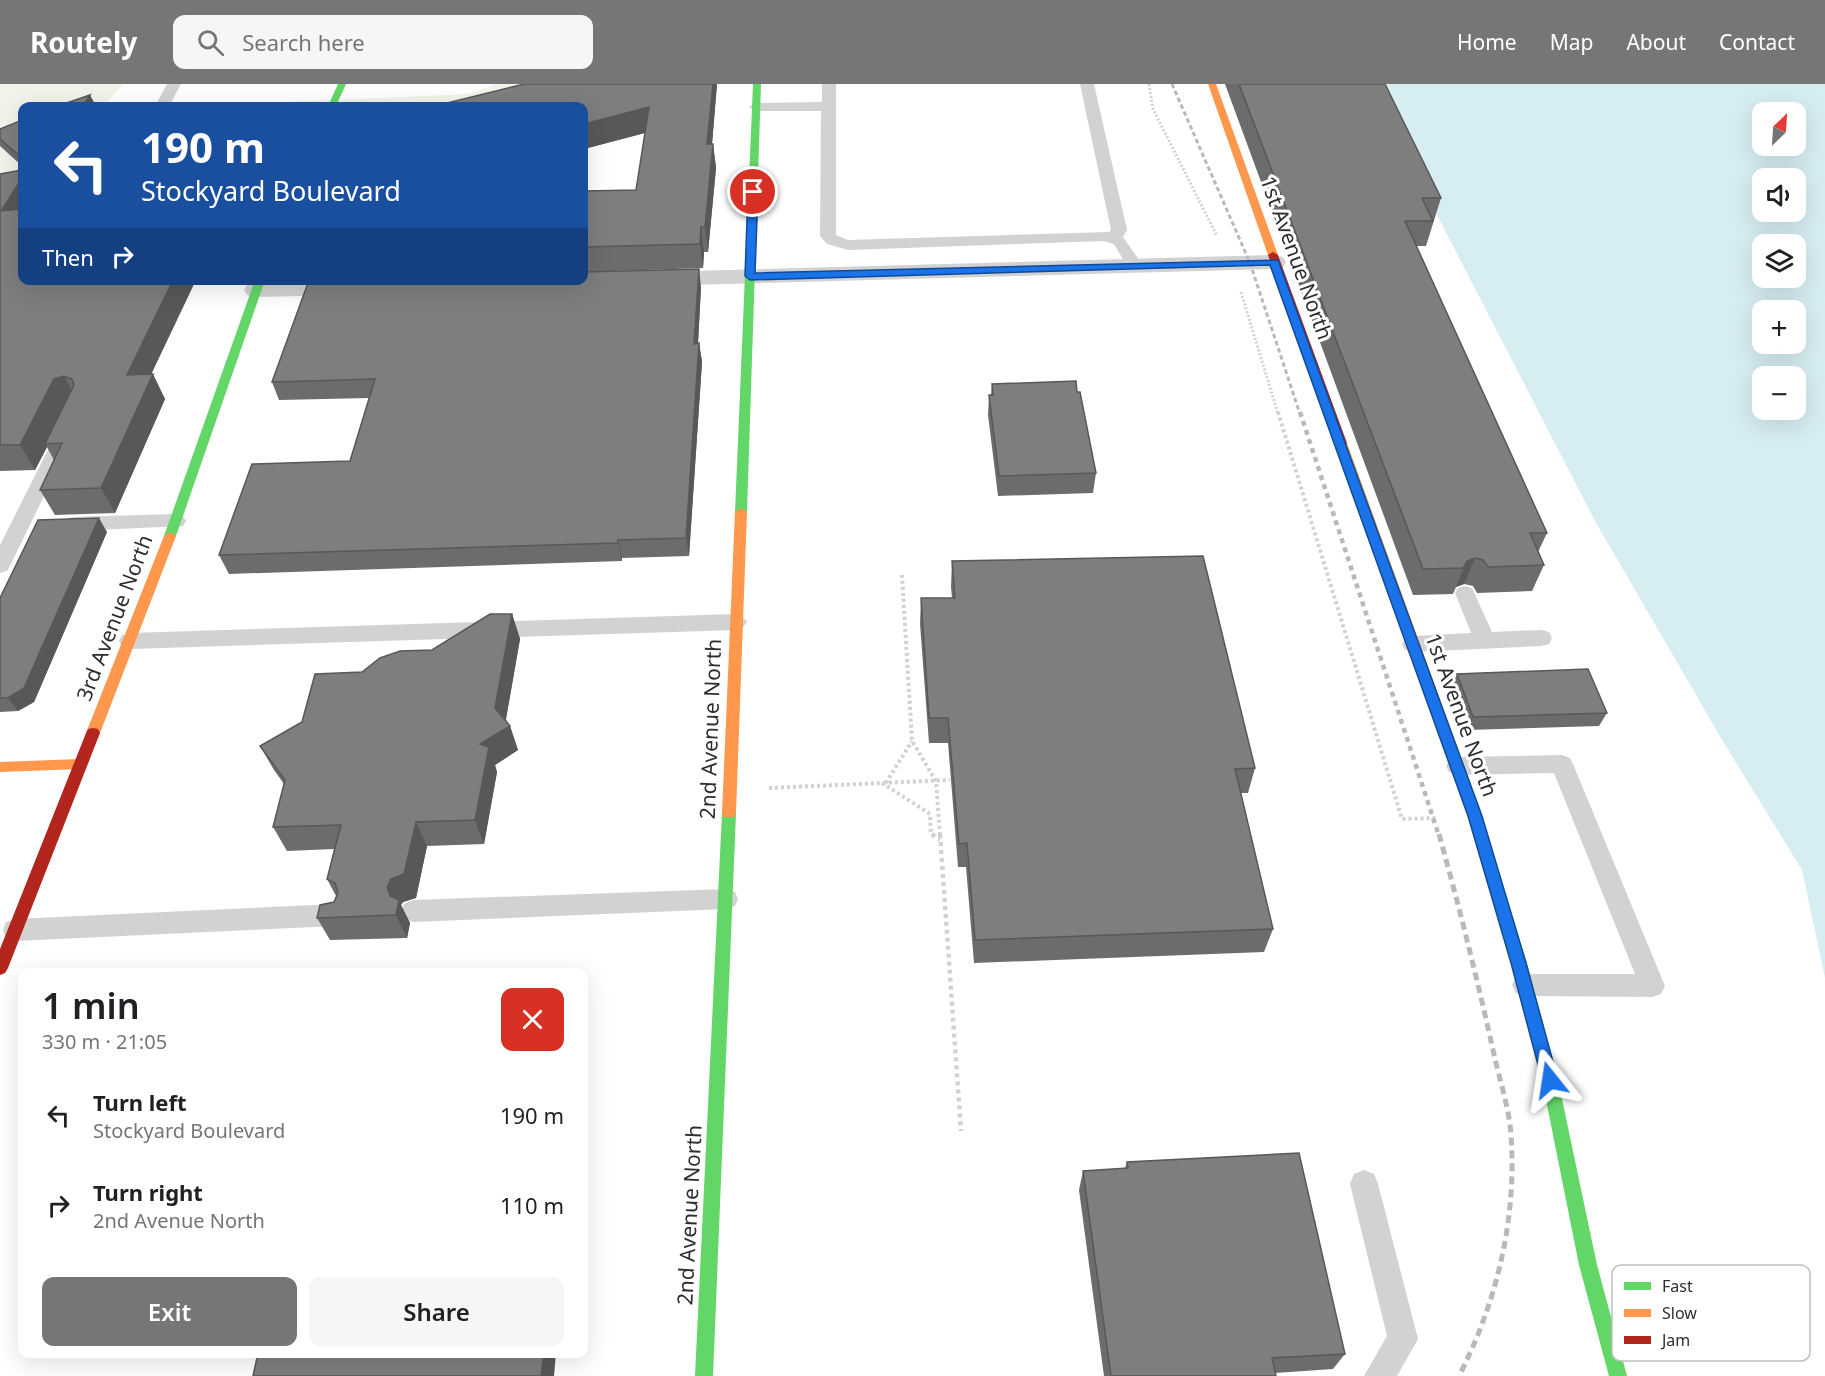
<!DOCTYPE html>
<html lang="en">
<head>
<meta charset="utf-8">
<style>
	body { margin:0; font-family:"Noto Sans",sans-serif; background:#f6f6f6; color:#202124; height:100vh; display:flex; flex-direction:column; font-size:22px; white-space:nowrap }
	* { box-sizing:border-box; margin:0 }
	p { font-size:20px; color:#757577 }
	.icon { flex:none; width:33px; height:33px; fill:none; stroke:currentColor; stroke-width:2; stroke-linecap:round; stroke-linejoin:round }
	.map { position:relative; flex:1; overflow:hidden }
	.drawer { position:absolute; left:18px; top:884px; width:570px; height:390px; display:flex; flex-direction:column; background:#fff; border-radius:12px; box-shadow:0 6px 24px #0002 }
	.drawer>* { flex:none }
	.banner { position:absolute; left:18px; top:18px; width:570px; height:183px; border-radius:12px; box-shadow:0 6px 24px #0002; background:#1a4fa0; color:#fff; overflow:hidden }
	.needle { width:39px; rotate:25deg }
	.buttons { position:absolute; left:1752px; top:18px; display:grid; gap:12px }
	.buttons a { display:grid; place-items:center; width:54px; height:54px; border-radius:12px; background:#fff; box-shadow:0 6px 24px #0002; font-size:30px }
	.pin { position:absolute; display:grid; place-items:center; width:51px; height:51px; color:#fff; margin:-26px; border:3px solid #fff; border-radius:50%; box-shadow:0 2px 6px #0007 }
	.me { position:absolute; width:66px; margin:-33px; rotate:345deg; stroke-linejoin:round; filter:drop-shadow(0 0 4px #0008) }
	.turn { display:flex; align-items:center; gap:21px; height:126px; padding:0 24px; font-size:27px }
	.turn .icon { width:78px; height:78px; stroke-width:2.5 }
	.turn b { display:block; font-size:42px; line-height:51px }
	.then { display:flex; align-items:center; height:57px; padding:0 24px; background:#0003; gap:12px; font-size:22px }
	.round { display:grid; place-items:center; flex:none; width:63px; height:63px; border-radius:12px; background:#f6f6f6 }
	.summary { display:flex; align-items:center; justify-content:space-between; height:102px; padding:0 24px }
	h1 { font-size:36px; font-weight:600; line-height:45px }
	.primary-button { display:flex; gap:12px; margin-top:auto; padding:12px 24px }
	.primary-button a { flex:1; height:69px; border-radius:12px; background:#767676; color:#fff; font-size:24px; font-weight:600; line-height:69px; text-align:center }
	.primary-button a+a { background:#f6f6f6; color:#202124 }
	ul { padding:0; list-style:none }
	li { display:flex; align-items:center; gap:18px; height:90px; padding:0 24px }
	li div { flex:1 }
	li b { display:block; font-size:22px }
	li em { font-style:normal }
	header { display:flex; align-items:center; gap:36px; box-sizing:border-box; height:84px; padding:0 30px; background:#767676; color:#fff }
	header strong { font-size:28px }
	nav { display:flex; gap:33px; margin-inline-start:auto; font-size:21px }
	.search { width:420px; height:54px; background:#f6f6f6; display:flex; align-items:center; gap:15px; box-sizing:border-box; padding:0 21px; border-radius:12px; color:#757577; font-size:22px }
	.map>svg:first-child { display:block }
	.green { fill:#f2f4eb }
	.water { fill:#d6edf2; fill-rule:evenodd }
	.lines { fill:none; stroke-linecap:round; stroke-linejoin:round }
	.path-far2 { stroke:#d2d2d2; stroke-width:3; stroke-dasharray:2 2; stroke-linecap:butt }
	.path-far1 { stroke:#d2d2d2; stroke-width:4; stroke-dasharray:3 3; stroke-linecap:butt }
	.path { stroke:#d2d2d2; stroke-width:4.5; stroke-dasharray:4 4; stroke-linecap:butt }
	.lane { fill:#d2d2d2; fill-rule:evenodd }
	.street { fill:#d2d2d2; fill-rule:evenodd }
	.fast { fill:#63d668; fill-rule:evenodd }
	.slow { fill:#ff974d; fill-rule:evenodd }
	.jam { fill:#b3261e; fill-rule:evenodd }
	.rail-far2 { stroke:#b9b9b9; stroke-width:3; stroke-dasharray:4.5 3; stroke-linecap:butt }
	.rail-far1 { stroke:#b9b9b9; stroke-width:4.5; stroke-dasharray:5 4.5; stroke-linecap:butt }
	.rail { stroke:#b9b9b9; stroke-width:5; stroke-dasharray:8 5; stroke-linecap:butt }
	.wall { fill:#6c6c6c }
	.shaded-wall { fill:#585858 }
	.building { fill:#7e7e7e; stroke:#585858; stroke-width:1.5 }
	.route { fill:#1a73e8; stroke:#114b97; stroke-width:1.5 }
	.labels { text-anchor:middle; stroke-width:6; stroke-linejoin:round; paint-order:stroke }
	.street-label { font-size:21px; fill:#2d2d2d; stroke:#fff }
	.key { fill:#fff; stroke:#c0c0c0; stroke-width:1.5 }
	.key-label { font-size:16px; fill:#2d2d2d }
</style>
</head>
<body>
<header>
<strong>Routely</strong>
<div class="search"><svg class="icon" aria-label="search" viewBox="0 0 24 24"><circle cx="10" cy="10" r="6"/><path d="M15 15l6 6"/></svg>Search here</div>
<nav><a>Home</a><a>Map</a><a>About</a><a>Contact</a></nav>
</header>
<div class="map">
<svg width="1825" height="1292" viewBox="0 0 1825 1292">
	<rect width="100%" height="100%" fill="#fff"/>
	<path class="green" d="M 0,0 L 124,0 L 103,22 L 22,22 L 22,52 L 0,62 Z
		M 496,0 L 632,0 L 532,22 L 189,22 L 468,10 Z
		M 0,62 L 10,71 L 22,65 L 22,92 L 0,100 Z"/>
	<path class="water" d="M 1378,0 L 1825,0 L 1825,894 L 1802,786 L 1721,654 L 1595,437 L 1437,131 ZM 1762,28 L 1796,28 L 1796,62 L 1762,62 ZM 1762,94 L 1796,94 L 1796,128 L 1762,128 ZM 1762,160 L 1796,160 L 1796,194 L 1762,194 ZM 1762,226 L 1796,226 L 1796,260 L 1762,260 ZM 1762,292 L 1796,292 L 1796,326 L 1762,326 Z"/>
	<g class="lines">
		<path class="path-far2" d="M 1149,0 L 1153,25 L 1217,152
			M 1241,208 L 1278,330"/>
		<path class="path-far1" d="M 1278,328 L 1402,735 L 1438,734
			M 902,491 L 912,657 L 936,697 L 940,752
			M 882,699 L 930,730 L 931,750 L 934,752
			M 886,699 L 912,657
			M 769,704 L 950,696"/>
		<path class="path" d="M 932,750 L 940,756
			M 940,750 L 961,1047"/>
		<path class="lane" d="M 167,0 L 181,0 L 169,22 L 155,22 Z
			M 822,0 L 836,0 L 836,151 L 848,156 L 1109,148 L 1111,146 L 1080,0 L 1094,0 L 1127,146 L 1123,153 L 1144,183 L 1136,188 L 1130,187 L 1114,160 L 1103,157 L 848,166 L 827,160 L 820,152 L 821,27 L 756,27 L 749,23 L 756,19 L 822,18 Z
			M 67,340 L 74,342 L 76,346 L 10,482 L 7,487 L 0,489 L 0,461 L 58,346 L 60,342 Z
			M 176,430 L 183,432 L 186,437 L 183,442 L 72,447 L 65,445 L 62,440 L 65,435 L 72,433 Z
			M 1465,502 L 1472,504 L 1492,548 L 1541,546 L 1549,548 L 1552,554 L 1549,560 L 1541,562 L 1413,568 L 1405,566 L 1402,560 L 1405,554 L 1413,552 L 1471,549 L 1455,509 L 1458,504 Z
			M 736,530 L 743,533 L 747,538 L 743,543 L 736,546 L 130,565 L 122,563 L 119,557 L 122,551 L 130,549 Z
			M 1562,671 L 1570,674 L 1573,680 L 1665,902 L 1661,910 L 1652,913 L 1525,912 L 1516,909 L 1512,901 L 1516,893 L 1525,890 L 1635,890 L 1554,689 L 1457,691 L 1449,688 L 1446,682 L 1449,676 L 1457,673 Z
			M 726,805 L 735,808 L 738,815 L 735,822 L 726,825 L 413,838 L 404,834 L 401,827 L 404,820 L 413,816 Z
			M 337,820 L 346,823 L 349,831 L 346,839 L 337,842 L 15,857 L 6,854 L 3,846 L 6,838 L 15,835 Z
			M 1364,1086 L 1374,1090 L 1378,1100 L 1418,1255 L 1397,1292 L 1364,1292 L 1387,1252 L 1350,1100 L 1354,1090 Z"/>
		<path class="street" d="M 1274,171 L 1283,173 L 1286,178 L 1283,183 L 1274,185 L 655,202 L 646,200 L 643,195 L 646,190 L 655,188 Z
			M 349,197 L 358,199 L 361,204 L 358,209 L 349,211 L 256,213 L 247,211 L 244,206 L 247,201 L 256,199 Z"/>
		<path class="fast" d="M 338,0 L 346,0 L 336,22 L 328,22 Z
			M 753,0 L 761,0 L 747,428 L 741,432 L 735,428 Z
			M 255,196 L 265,196 L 176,452 L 174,455 L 166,455 L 164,452 Z
			M 1458,679 L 1463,680 L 1465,684 L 1482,732 L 1527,879 L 1558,996 L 1597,1181 L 1627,1292 L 1609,1292 L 1579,1181 L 1542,996 L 1511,879 L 1468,732 L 1451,684 L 1453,680 Z
			M 729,723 L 734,725 L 736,729 L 713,1292 L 695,1292 L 722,729 L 724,725 Z"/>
		<path class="slow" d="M 1208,0 L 1216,0 L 1278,171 L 1277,173 L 1273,174 L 1268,171 Z
			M 1341,355 L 1347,359 L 1465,684 L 1463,688 L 1453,688 L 1451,684 L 1335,359 Z
			M 741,424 L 747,428 L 736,729 L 734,733 L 724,733 L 722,729 L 735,428 Z
			M 170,448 L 176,452 L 100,649 L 98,653 L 88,653 L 86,649 L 164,452 Z
			M 80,675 L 85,676 L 87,680 L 85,684 L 80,685 L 0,688 L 0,678 Z"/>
		<path class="jam" d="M 1273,168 L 1278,171 L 1347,359 L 1345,362 L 1341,363 L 1335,359 L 1268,171 Z
			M 93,644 L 98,645 L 100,649 L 8,884 L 5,889 L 0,891 L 0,865 L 86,649 L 88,645 Z"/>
		<path class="rail-far2" d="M 1172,0 L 1250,179 L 1300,330"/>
		<path class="rail-far1" d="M 1300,328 L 1439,752"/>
		<path class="rail" d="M 1439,750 C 1459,822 1477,894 1493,966 C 1499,994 1509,1023 1511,1051 C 1517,1134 1497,1218 1459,1292"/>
	</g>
	<path class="wall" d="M 524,0 L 717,0 L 712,60 L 713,60 L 716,84 L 708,168 L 704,168 L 703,184 L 584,188 L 701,203 L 698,259 L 699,259 L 702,278 L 689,472 L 622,474 L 622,477 L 229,490 L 219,471 L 350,377 L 369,314 L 279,316 L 272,298 L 584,196 L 584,107 L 636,106 L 645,49 L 584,65 Z
		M 1225,0 L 1385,0 L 1441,114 L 1426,162 L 1416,162 L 1547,449 L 1538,468 L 1544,481 L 1532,507 L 1477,509 L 1473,502 L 1464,500 L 1456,503 L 1453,510 L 1413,511 Z
		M 22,36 L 22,82 L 0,62 L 0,45 Z
		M 0,90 L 22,196 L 152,290 L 165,315 L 115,429 L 55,431 L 40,406 L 54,376 L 47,363 L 35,386 L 0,387 Z
		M 992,300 L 1077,308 L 1096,389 L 1093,409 L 998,412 L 988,331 L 989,311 L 991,311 Z
		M 107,448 L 34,618 L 18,627 L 0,628 L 0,514 Z
		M 952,477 L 1255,684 L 1248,709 L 1241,709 L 1273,845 L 1264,868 L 974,879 L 966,783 L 958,783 L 948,659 L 929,659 L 920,540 L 921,514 L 952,514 L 951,503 Z
		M 512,530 L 520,555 L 506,636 L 510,642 L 518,666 L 495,681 L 497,688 L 484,760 L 427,762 L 416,814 L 403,818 L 401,821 L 410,839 L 407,854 L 330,856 L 317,834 L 334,818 L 336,812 L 327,795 L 334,765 L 287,767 L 273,743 L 284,700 L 274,686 L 260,662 L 302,638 L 362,588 L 432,566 Z
		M 1457,590 L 1607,629 L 1599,642 L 1467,646 L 1451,603 Z
		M 1127,1078 L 1345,1270 L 1333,1285 L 1275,1289 L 1275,1292 L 1104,1292 L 1079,1106 L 1083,1087 L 1125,1084 Z"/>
	<path class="shaded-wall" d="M 713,0 L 717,0 L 710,84 L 707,60 Z
		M 90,11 L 96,22 L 83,22 Z
		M 649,23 L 652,47 L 584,65 L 584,40 Z
		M 713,60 L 716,84 L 708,168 L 705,143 Z
		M 22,94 L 22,138 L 1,127 Z
		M 701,143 L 704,168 L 703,184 L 700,160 Z
		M 699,185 L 701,203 L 697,278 L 694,260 Z
		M 173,196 L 196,196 L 139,316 L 127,291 Z
		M 699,259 L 702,278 L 689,472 L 686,454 Z
		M 153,290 L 165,315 L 115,429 L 101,404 Z
		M 64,292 L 78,317 L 45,360 L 47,363 L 35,386 L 20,361 L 54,295 Z
		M 99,434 L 107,448 L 34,618 L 18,627 L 8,614 Z
		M 618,456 L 622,474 L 622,477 L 618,459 Z
		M 1475,474 L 1464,500 L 1456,503 L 1453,510 L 1467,477 Z
		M 512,530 L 520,555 L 504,645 L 510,642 L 518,666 L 495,681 L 497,688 L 484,760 L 475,736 L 480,660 L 495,624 Z
		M 416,738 L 427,762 L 416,814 L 403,818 L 401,821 L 410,839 L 407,854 L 396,831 L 387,803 Z
		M 544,1269 L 556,1269 L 554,1292 L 541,1292 Z"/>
	<path class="building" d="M 524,0 L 713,0 L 707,60 L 713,60 L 705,143 L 701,143 L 700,160 L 584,163 L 584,107 L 636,106 L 649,23 L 584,40 L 584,22 L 435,22 Z
		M 1239,0 L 1385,0 L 1441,114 L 1422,114 L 1433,137 L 1405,137 L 1547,449 L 1530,449 L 1544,481 L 1488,483 L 1483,476 L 1475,474 L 1467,477 L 1463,484 L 1423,485 Z
		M 90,11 L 83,22 L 58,22 Z
		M 22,36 L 22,74 L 0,55 L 0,45 Z
		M 22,86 L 22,94 L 1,127 L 22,125 L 22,196 L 173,196 L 127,291 L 153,290 L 101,404 L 40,406 L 62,359 L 45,360 L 74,301 L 72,295 L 64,292 L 54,295 L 20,361 L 0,361 L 0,90 Z
		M 699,185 L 694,260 L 699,259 L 686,454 L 618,456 L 618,459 L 219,471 L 252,380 L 350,377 L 375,295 L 272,298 L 309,196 L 584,196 L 584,188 Z
		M 1076,297 L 1077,308 L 1080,308 L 1096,389 L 999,392 L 989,311 L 993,311 L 992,300 Z
		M 99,434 L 24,604 L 8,614 L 0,614 L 0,514 L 38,436 Z
		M 1203,472 L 1255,684 L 1235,685 L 1273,845 L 975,856 L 967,759 L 959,760 L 948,634 L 929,634 L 921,514 L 955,514 L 952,477 Z
		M 490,530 L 512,530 L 495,624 L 510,642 L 480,660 L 489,663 L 475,736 L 416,738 L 404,790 L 391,795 L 387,803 L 390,812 L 399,816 L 396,831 L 317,834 L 320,821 L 334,818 L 338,809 L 335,799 L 327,795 L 341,741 L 273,743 L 285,696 L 260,662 L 302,638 L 315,590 L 362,588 L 380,574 L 400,567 L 432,566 Z
		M 1588,585 L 1607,629 L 1473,633 L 1457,590 Z
		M 1299,1069 L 1345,1270 L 1272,1274 L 1276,1292 L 1111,1292 L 1083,1087 L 1128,1084 L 1127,1078 Z
		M 258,1269 L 544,1269 L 541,1292 L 253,1292 Z"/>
	<path class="route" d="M 753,105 L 758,108 L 755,189 L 1278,176 L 1482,732 L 1526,879 L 1558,996 L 1555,1001 L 1550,1004 L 1544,1001 L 1542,996 L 1511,879 L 1468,732 L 1270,181 L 750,196 L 745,192 L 748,108 Z"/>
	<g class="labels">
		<g class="street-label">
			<text transform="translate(1296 174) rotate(70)" y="7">1st Avenue North</text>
			<text transform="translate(115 534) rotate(-69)" y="7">3rd Avenue North</text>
			<text transform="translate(1461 631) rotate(70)" y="7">1st Avenue North</text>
			<text transform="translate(711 645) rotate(-88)" y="7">2nd Avenue North</text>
			<text transform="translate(690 1131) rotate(-87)" y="7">2nd Avenue North</text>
		</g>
	</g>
	<rect x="1612" y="1181" width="198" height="96" rx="9" class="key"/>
	<rect x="1624" y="1198" width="27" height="8" fill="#63d668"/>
	<rect x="1624" y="1225" width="27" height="8" fill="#ff974d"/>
	<rect x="1624" y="1252" width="27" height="8" fill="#b3261e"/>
	<g class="key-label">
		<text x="1662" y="1208">Fast</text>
		<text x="1662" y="1235">Slow</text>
		<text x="1662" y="1262">Jam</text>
	</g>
</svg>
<div class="buttons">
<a><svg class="needle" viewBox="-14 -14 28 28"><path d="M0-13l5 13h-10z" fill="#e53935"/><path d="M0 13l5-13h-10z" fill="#757577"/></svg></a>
<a><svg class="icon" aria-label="sound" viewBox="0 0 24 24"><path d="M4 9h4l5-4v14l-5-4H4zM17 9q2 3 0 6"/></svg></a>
<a><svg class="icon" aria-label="layers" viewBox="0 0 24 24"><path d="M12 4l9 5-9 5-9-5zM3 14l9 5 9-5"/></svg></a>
<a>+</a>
<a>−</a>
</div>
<div class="pin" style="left:753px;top:108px;background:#d93025"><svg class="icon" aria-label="arrive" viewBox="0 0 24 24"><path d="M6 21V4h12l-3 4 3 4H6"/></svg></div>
<svg class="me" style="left:1550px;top:996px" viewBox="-20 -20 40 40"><path d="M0-17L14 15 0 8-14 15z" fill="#1a73e8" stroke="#fff" stroke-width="4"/></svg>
<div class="banner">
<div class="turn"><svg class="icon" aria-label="left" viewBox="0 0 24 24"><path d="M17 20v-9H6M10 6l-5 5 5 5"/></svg><div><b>190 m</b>Stockyard Boulevard</div></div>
<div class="then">Then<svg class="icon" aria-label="right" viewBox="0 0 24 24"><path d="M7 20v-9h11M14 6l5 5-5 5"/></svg></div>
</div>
<section class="drawer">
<div class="summary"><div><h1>1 min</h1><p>330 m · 21:05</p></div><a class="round" style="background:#d93025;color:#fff"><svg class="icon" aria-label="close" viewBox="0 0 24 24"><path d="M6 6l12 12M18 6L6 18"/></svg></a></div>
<ul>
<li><svg class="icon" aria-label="left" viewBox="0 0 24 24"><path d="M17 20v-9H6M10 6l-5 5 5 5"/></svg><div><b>Turn left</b><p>Stockyard Boulevard</p></div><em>190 m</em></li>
<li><svg class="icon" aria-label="right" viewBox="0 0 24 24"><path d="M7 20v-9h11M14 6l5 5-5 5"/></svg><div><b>Turn right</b><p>2nd Avenue North</p></div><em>110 m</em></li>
</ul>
<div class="primary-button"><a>Exit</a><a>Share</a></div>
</section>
</div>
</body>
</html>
